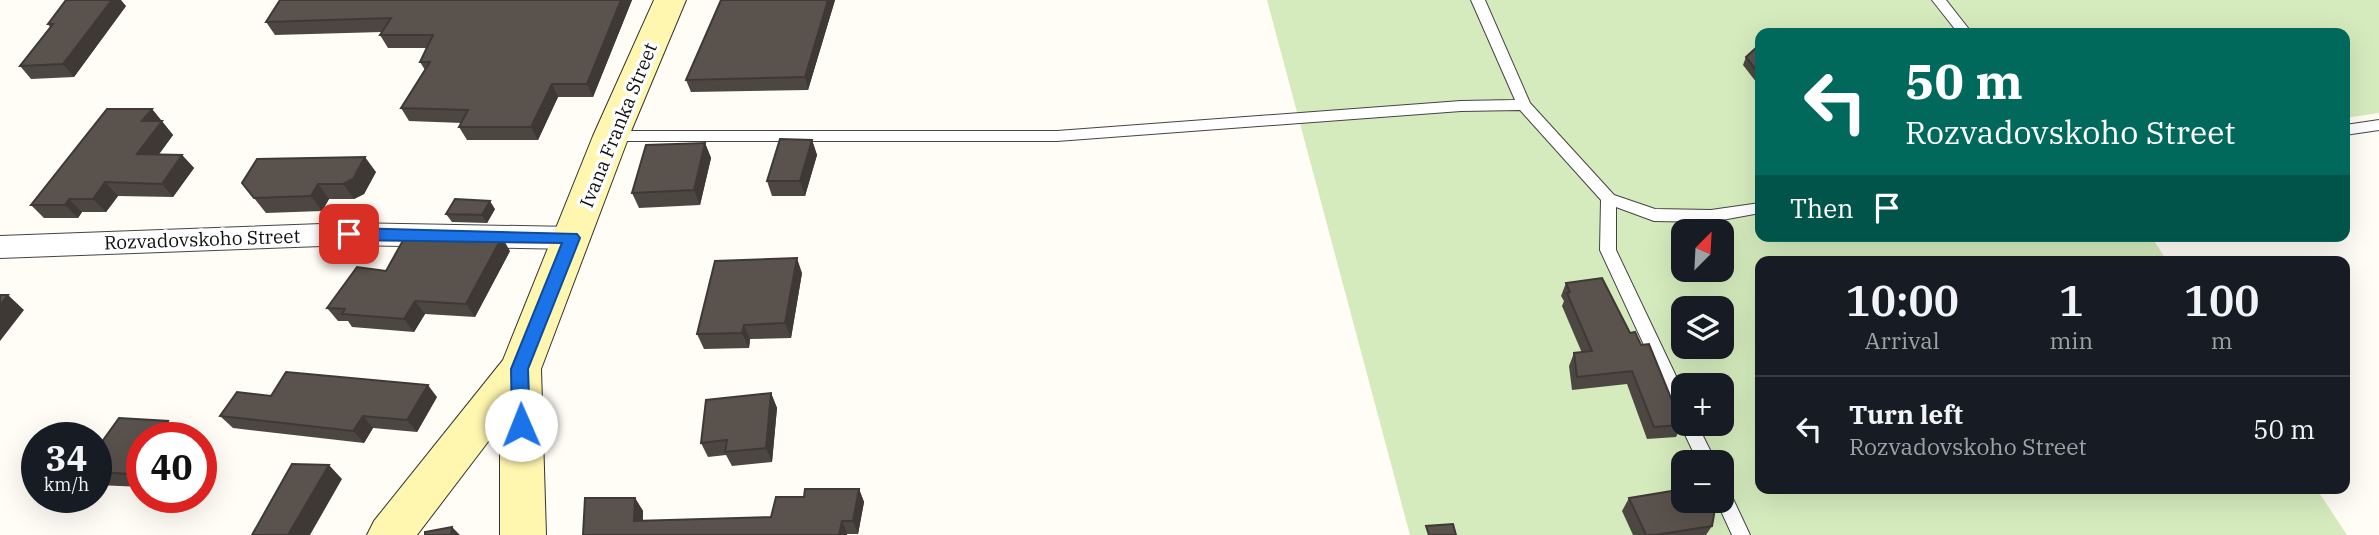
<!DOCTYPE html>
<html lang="en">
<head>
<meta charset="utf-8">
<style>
	body { margin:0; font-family:"IBM Plex Serif",serif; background:#242831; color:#f1f3f6; height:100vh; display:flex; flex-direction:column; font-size:26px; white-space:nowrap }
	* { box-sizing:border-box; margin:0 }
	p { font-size:23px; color:#9ea1a6 }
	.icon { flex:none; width:38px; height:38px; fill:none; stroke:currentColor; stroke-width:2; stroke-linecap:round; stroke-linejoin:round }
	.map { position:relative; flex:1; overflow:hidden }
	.details { position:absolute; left:1755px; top:256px; width:595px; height:238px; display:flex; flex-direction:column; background:#171b24; border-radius:14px; box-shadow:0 7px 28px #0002 }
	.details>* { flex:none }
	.guide { position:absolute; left:1755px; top:28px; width:595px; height:214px; border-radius:14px; box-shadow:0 7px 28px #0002; background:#00695c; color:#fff; overflow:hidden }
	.needle { width:46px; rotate:24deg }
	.controls { position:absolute; left:1671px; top:219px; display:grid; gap:14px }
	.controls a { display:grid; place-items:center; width:63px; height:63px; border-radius:14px; background:#171b24; box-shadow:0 7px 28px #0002; font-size:35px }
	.speed { position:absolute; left:21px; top:422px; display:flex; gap:14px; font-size:35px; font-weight:700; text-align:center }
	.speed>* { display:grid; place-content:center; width:91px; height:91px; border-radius:50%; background:#171b24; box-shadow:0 7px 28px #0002; line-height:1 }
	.speed small { font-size:18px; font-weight:400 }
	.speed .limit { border:10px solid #d22; background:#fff; color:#111 }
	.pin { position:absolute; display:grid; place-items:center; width:60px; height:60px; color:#fff; margin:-30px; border-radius:14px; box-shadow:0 4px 10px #0006 }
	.me { position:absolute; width:77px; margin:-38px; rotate:359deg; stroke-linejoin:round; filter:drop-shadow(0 0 5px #0008) }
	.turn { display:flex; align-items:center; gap:24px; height:147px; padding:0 35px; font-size:32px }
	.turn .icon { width:91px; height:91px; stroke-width:2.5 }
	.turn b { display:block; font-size:49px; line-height:60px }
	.then { display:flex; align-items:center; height:66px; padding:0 35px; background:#0003; gap:14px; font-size:26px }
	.eta { display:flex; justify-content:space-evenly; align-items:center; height:119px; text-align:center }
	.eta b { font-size:42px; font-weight:600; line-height:49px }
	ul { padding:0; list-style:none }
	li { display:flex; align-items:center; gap:21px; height:105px; padding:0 35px; border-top:2px solid #363941 }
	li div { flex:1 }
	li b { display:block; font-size:26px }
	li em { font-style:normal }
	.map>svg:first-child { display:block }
	.green { fill:#d5ebbd; fill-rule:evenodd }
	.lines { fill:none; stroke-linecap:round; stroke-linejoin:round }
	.lane-casing { stroke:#444; stroke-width:2 }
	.street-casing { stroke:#444; stroke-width:2 }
	.secondary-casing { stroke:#333; stroke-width:2 }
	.lane { fill:#fff; fill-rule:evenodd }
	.street { fill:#fff; fill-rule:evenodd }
	.secondary { fill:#fff6b0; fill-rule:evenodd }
	.wall { fill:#4d4742 }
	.shaded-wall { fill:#3f3936 }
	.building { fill:#5a524d; stroke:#3f3936; stroke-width:2 }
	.route { fill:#1a73e8; stroke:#114b97; stroke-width:2 }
	.labels { text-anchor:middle; stroke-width:7; stroke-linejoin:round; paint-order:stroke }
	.street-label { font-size:19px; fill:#111; stroke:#fff }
</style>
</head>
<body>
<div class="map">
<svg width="2379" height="535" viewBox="0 0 2379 535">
	<rect width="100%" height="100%" fill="#fffdf5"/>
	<path class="green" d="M 1267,0 L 2379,0 L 2379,113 L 2345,118 L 2345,33 L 1760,33 L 1760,236 L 2151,236 L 2167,261 L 1760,261 L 1760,488 L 2316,488 L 2347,535 L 1410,535 ZM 1684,231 L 1722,231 L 1722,270 L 1684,270 ZM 1684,308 L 1722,308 L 1722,346 L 1684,346 ZM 1684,385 L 1722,385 L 1722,424 L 1684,424 ZM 1684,462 L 1722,462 L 1722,500 L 1684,500 Z"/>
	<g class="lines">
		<defs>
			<path id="lane" d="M 1471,0 L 1485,0 L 1530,103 L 1614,195 L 1655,209 L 1711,210 L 1760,203 L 1760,213 L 1711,222 L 1654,221 L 1616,207 L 1616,250 L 1684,393 L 1684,424 L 1697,424 L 1716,462 L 1698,462 L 1680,424 L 1683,419 L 1678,417 L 1675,412 L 1600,250 L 1601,200 L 1520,110 L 1461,111 L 1057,141 L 611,141 L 604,136 L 611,131 L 1057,131 L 1461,101 L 1515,100 Z
				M 1932,0 L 1946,0 L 1972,33 L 1958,33 Z
				M 2379,120 L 2379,130 L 2345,135 L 2345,125 Z
				M 1722,486 L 1728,488 L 1750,535 L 1732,535 L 1716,500 L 1722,500 Z"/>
			<path id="street" d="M 349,223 L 572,227 L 582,230 L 587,238 L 582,246 L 572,249 L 349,245 L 0,258 L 0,236 Z"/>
			<path id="secondary" d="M 654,0 L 686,0 L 629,136 L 541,369 L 546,535 L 500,535 L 500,426 L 417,535 L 367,535 L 374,521 L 503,360 L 593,136 Z"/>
		</defs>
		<use href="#lane" class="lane-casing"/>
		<use href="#street" class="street-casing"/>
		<use href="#secondary" class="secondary-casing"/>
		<use href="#lane" class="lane"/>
		<use href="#street" class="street"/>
		<use href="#secondary" class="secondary"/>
	</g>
	<path class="wall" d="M 632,0 L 593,97 L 558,97 L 538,140 L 467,140 L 459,127 L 462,123 L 409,121 L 401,108 L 425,70 L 420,62 L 427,48 L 388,48 L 380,35 L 382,32 L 275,35 L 266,22 Z
		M 835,0 L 808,90 L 691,92 L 686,80 Z
		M 126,6 L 74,77 L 31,79 L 20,66 L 50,27 L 48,24 Z
		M 1760,44 L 1760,87 L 1743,65 L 1746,57 Z
		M 152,109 L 173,135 L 159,154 L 182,155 L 194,168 L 173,197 L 118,196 L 106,212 L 82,212 L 78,218 L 44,218 L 31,205 Z
		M 812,140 L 817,155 L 805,196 L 772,196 L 767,181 Z
		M 705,143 L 711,158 L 700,205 L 639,208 L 632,193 Z
		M 376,172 L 364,194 L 354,199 L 329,199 L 322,211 L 266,213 L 254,198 Z
		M 495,209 L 487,223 L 452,222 L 446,214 Z
		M 510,251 L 475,317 L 425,314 L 414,332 L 352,327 L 348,321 L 338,321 L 327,308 L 386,271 Z
		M 802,273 L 791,338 L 750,339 L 749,348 L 704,349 L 697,334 Z
		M 1566,283 L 1630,333 L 1641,345 L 1682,425 L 1676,437 L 1647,439 L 1627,384 L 1572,390 L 1569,366 L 1574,353 L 1582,353 L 1562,306 L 1564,301 L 1561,296 Z
		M 771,393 L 777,408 L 772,462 L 732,466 L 726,455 L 708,457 L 701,443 Z
		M 271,396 L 437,397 L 417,432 L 373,428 L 364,443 L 233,428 L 220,416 Z
		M 119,418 L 168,421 L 183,435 L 181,438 L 142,438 L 142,487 L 98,485 L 96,483 L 96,450 Z
		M 859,489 L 864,502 L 858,534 L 583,535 L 635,498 L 643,511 L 643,521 L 771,517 L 804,497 Z
		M 1629,498 L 1712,526 L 1706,535 L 1633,535 L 1622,511 Z"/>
	<path class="shaded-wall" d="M 112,0 L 121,0 L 126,6 L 74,77 L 63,64 Z
		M 621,0 L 632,0 L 593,97 L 587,84 Z
		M 828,0 L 835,0 L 808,90 L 805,77 Z
		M 552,84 L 558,97 L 538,140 L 531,127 Z
		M 152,109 L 173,135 L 149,168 L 137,154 L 142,121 Z
		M 812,140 L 817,155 L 805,196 L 800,181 Z
		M 705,143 L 711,158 L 700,205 L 694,190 Z
		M 182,155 L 194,168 L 173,197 L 162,184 Z
		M 365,157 L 376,172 L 364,194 L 354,199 L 343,184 Z
		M 105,182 L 118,196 L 106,212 L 93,199 Z
		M 318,184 L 329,199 L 322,211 L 311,196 Z
		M 69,199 L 82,212 L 78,218 L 65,205 Z
		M 490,201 L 495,209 L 487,223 L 482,215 Z
		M 502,237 L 510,251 L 475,317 L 466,304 Z
		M 797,258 L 802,273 L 791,338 L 785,323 Z
		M 8,295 L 24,310 L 0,341 L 0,305 Z
		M 415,301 L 425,314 L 414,332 L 404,319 Z
		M 744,325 L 750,339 L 749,348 L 742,333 Z
		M 428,385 L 437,397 L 417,432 L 407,420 Z
		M 771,393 L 777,408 L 772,462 L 766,448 Z
		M 363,416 L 373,428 L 364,443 L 353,431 Z
		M 168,421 L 183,435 L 181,438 L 157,438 Z
		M 142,459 L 142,482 L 132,474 Z
		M 329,465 L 342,479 L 310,535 L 288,535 Z
		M 859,489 L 864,502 L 858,534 L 853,521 Z
		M 635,498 L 643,511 L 642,534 L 634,521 Z
		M 842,521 L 847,533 L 847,535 L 839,535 Z
		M 452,527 L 460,535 L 451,535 Z"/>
	<path class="building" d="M 66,0 L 112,0 L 63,64 L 20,66 L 53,24 L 48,24 Z
		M 280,0 L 621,0 L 587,84 L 552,84 L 531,127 L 459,127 L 468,110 L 401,108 L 430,62 L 420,62 L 433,35 L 380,35 L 391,18 L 266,22 Z
		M 721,0 L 828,0 L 805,77 L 686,80 Z
		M 1760,44 L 1760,75 L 1746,57 Z
		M 107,109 L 152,109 L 142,121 L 162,121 L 137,154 L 182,155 L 162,184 L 105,182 L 93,199 L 69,199 L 65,205 L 31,205 Z
		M 780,139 L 812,140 L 800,181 L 767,181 Z
		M 705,143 L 694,190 L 632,193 L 646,145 Z
		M 365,157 L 353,179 L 343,184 L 318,184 L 311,196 L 254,198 L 242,183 L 257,159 Z
		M 455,199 L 490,201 L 482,215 L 446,214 Z
		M 406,235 L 502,237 L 466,304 L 415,301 L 404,319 L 342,314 L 345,309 L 327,308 L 357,267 L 386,271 Z
		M 797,258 L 785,323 L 744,325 L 742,333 L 697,334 L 715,261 Z
		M 1602,278 L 1630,333 L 1635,332 L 1641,345 L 1649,344 L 1682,425 L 1654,427 L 1632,371 L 1577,377 L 1574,353 L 1592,351 L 1567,293 L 1570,292 L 1566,283 Z
		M 0,295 L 8,295 L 0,305 Z
		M 286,372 L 428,385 L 407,420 L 363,416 L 353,431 L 220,416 L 237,392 L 271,396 Z
		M 771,393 L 766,448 L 725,452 L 727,440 L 701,443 L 706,400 Z
		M 119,418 L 168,421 L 157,438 L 142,438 L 142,459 L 132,474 L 96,472 L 96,450 Z
		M 292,464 L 329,465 L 288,535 L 252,535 Z
		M 805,489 L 859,489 L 853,521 L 842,521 L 839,535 L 583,535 L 585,498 L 635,498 L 634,521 L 771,517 L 776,497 L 804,497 Z
		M 1684,489 L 1684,500 L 1711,500 L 1715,509 L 1712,526 L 1655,535 L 1646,535 L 1629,498 Z
		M 1453,524 L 1456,535 L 1429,535 L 1426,526 Z
		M 452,527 L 451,535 L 425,535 L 425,532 Z"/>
	<path class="route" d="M 349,228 L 577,234 L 580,238 L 528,369 L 530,425 L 527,430 L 521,432 L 515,430 L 512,425 L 511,369 L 562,243 L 349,240 L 342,234 Z"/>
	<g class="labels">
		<g class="street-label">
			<text transform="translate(618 125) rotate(-68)" y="7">Ivana Franka Street</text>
			<text transform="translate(202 239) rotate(-2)" y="7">Rozvadovskoho Street</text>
		</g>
	</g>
</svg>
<div class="controls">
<a><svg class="needle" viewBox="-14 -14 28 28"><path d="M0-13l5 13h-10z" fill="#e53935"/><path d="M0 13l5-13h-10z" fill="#9ea1a6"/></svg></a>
<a><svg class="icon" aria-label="layers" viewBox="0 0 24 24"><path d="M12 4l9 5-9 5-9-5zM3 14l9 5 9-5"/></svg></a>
<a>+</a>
<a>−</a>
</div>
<div class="speed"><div>34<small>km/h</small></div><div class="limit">40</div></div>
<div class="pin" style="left:349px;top:234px;background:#d93025"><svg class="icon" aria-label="arrive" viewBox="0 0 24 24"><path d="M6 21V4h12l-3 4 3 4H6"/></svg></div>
<svg class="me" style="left:521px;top:425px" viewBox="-20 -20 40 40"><circle r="19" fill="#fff"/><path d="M0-13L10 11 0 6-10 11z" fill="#1a73e8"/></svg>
<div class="guide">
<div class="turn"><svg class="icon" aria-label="left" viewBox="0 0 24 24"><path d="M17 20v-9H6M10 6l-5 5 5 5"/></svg><div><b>50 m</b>Rozvadovskoho Street</div></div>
<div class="then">Then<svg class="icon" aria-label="arrive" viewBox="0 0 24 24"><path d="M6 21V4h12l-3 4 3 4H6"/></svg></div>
</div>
<section class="details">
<div class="eta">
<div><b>10:00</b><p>Arrival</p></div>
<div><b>1</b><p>min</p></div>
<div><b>100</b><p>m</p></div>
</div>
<ul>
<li><svg class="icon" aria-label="left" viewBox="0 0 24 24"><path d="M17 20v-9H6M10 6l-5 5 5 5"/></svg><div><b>Turn left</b><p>Rozvadovskoho Street</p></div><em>50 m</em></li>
</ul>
</section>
</div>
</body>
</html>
